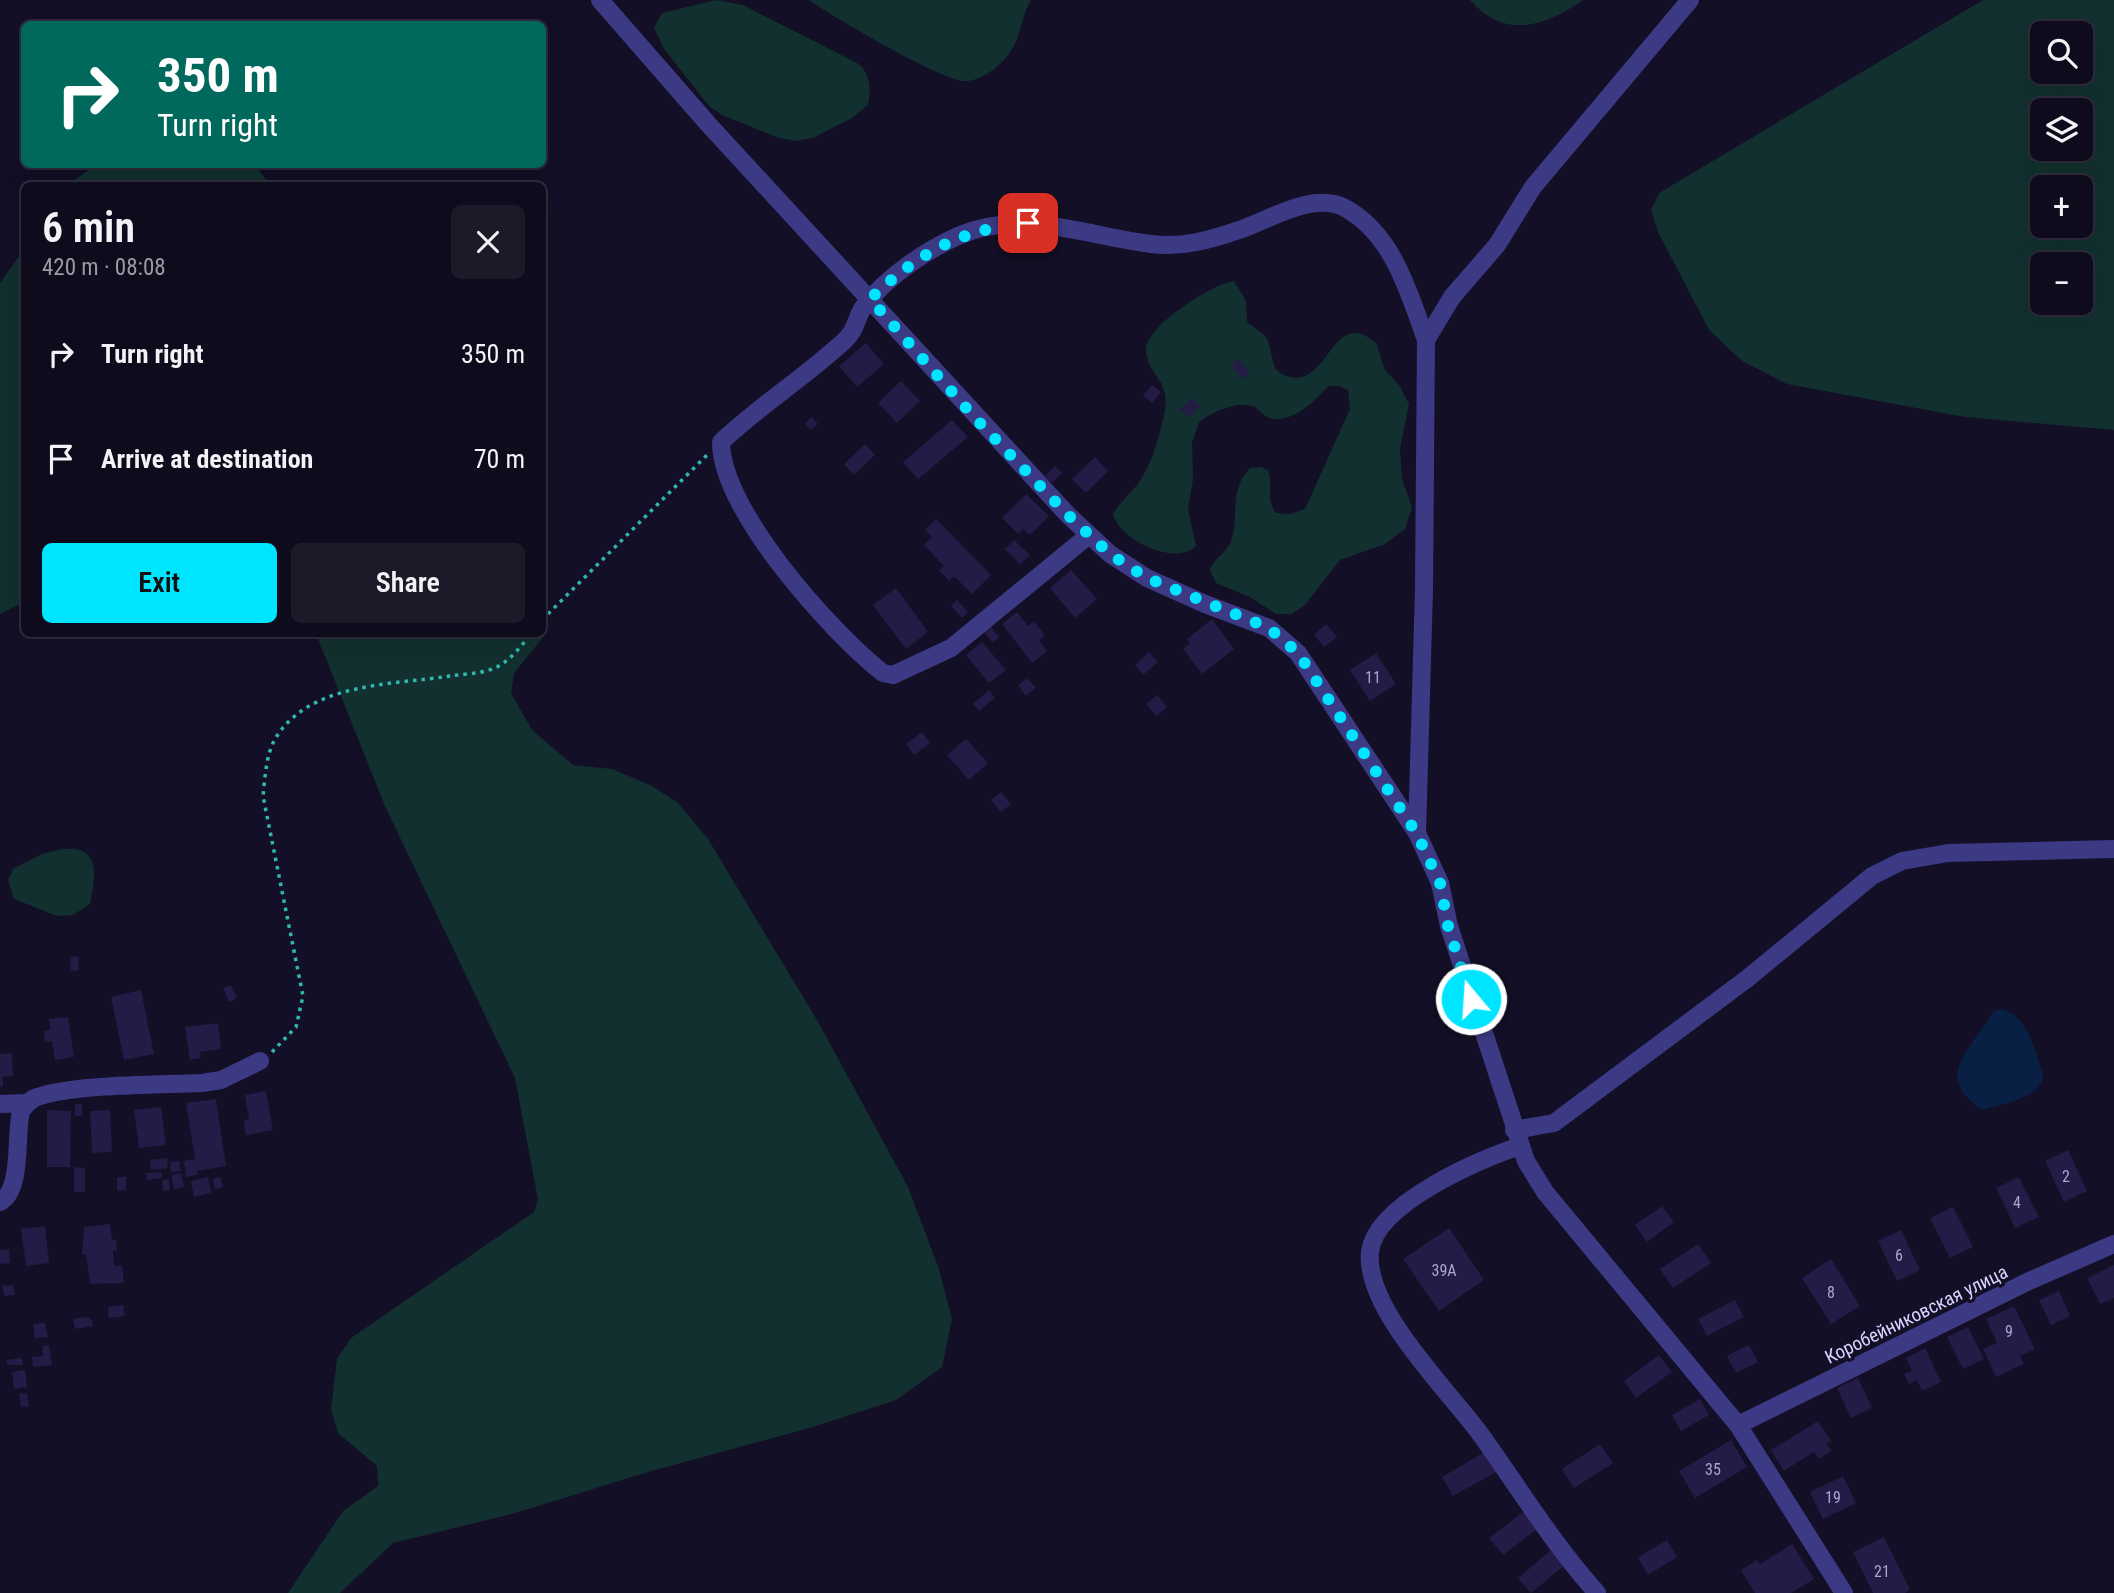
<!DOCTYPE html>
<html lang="en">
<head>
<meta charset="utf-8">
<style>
	body { margin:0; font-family:"Roboto Condensed",sans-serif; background:#1c1929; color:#f1f3f6; height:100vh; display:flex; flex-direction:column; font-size:26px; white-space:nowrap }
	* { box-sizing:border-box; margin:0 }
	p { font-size:23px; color:#9b9ba3 }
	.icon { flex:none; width:38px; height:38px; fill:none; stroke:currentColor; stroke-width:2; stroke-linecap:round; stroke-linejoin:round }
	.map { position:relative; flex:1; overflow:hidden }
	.drawer { position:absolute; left:21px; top:182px; width:525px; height:455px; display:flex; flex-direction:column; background:#0e0b1c; border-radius:10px; box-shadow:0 7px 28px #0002,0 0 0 2px #2e2b3b }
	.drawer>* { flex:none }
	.hud { position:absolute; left:21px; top:21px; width:525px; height:147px; border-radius:10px; box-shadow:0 7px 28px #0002,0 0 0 2px #2e2b3b; background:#00695c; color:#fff; overflow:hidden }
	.buttons { position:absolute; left:2030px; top:21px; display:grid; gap:14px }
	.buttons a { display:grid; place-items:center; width:63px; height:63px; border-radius:10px; background:#0e0b1c; box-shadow:0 7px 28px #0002,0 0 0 2px #2e2b3b; font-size:35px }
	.pin { position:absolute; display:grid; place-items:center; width:60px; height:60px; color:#fff; margin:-30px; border-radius:14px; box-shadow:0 4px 10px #0006 }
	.me { position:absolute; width:77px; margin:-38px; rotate:342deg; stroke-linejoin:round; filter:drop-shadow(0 0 5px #0008) }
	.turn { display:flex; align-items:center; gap:24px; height:147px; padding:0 21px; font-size:32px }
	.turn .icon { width:91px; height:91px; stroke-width:2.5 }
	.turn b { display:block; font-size:49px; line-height:60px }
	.round { display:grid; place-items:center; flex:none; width:74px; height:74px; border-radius:10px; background:#1c1929 }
	.head { display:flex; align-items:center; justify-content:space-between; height:119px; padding:0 21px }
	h1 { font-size:42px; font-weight:600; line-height:52px }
	.button { display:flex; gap:14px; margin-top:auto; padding:14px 21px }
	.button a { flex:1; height:80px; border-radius:10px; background:#00e5ff; color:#111; font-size:28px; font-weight:600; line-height:80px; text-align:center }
	.button a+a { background:#1c1929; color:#f1f3f6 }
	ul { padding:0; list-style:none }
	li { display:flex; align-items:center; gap:21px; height:105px; padding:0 21px }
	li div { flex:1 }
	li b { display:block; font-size:26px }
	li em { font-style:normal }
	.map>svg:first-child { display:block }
	.green { fill:#12302f; fill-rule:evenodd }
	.water { fill:#0a1f44 }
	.building { fill:#241b47 }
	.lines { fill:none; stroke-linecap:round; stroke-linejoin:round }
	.path { stroke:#2fb8b0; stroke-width:3.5; stroke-dasharray:3.5 5; stroke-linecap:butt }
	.minor { stroke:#3d3a85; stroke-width:18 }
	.route { stroke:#00e5ff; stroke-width:12; stroke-dasharray:0 21.6 }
	.labels { text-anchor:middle; stroke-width:7; stroke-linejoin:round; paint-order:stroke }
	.number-label { font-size:16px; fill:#aca6d1 }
	.street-label { font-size:19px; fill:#d9d4ff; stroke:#130f26 }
</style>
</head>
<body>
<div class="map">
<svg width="2114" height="1593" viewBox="0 0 2114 1593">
	<rect width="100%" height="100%" fill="#130f26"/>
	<path class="green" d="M 716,0 L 743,5 L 857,63 C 871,73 871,89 868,105 L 852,118 L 813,138 L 796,141 L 779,138 L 722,115 L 709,106 L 664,49 L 654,28 L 662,13 Z
		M 809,0 L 1031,0 C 1021,17 1021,39 1008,55 C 998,68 980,82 963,81 C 937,78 833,17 809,0 Z
		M 1470,0 L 1583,0 C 1544,27 1505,40 1470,0 Z
		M 1983,0 L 2114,0 L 2114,430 L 1965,417 L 1787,384 L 1742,361 L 1709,330 L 1658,232 L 1651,210 L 1659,193 ZM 2081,33 L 2081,72 L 2042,72 L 2042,33 ZM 2081,110 L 2081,149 L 2042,149 L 2042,110 ZM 2081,187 L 2081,226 L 2042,226 L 2042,187 ZM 2081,264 L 2081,303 L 2042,303 L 2042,264 Z
		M 96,165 L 255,165 L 270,185 L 67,185 Z
		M 24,249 L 24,602 L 0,614 L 0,283 Z
		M 1234,281 L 1246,301 L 1247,322 C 1252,326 1260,331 1265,336 C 1274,347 1268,367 1282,374 C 1330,397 1329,303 1376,343 L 1385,370 L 1399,385 L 1409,404 L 1400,449 L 1402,479 L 1412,507 L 1405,529 L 1385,544 L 1340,560 L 1304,606 L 1291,614 L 1276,614 L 1250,597 L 1216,583 L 1210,570 C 1214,557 1229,552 1232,538 C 1239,512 1229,490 1250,468 L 1261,467 L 1268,470 C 1274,486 1265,499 1276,513 L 1290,514 L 1305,509 L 1350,409 L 1348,390 L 1340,386 L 1329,386 C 1315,399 1301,417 1279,419 C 1267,420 1264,414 1256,408 C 1241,398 1210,413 1199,422 L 1192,443 L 1193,479 L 1188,509 L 1196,546 C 1176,567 1119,540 1113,514 C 1119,503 1129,495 1137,485 C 1151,467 1159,438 1164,415 C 1172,379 1149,379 1146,351 C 1144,327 1212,284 1234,281 Z
		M 543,618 L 545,635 L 514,673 L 511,693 L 532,730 L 573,765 L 612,769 L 652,786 L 678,803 L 708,839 L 817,1020 L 908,1187 L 939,1269 L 952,1319 L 942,1367 L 896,1400 L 813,1427 L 648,1472 L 512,1514 L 393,1543 L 340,1593 L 288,1593 L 343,1511 L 378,1486 L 377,1466 L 338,1433 L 331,1409 L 337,1359 L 351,1338 L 534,1212 L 538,1199 L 515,1078 L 384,804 L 316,634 L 542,634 Z
		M 62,849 C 103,845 95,878 90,904 L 73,915 L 57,916 L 14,899 L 8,880 L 13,869 L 42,854 Z"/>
	<path class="water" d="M 2002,1009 C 2029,1016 2035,1052 2043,1075 C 2042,1099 2002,1103 1983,1110 C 1931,1078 1971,1049 1994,1011 Z"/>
	<path class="building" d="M 866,343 L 884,364 L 857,387 L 839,366 Z
		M 1239,359 L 1250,373 L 1243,379 L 1231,365 Z
		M 901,381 L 920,401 L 897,423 L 878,403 Z
		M 1152,385 L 1161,392 L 1152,403 L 1143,396 Z
		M 1192,398 L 1200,406 L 1189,417 L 1180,409 Z
		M 812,417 L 818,424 L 810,430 L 805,423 Z
		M 952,420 L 968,437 L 918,479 L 903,462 Z
		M 865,444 L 875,455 L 854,475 L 844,464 Z
		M 1095,457 L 1108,471 L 1086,493 L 1072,479 Z
		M 1055,466 L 1062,473 L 1052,483 L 1045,476 Z
		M 1026,494 L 1049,516 L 1030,535 L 1023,529 L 1018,534 L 1002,518 Z
		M 936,519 L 991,575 L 972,594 L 954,576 L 949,581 L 939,570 L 944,566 L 924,545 L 932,537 L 925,530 Z
		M 1014,540 L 1030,555 L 1020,564 L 1005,549 Z
		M 1071,570 L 1097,599 L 1075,618 L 1050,588 Z
		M 896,588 L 928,632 L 906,649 L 873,605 Z
		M 957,600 L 968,612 L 962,618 L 951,606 Z
		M 1017,612 L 1028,626 L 1034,621 L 1045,636 L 1039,640 L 1047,651 L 1032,663 L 1002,624 Z
		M 1212,619 L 1234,649 L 1202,674 L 1183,649 L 1190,643 L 1187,639 Z
		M 1326,624 L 1337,637 L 1324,647 L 1314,635 Z
		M 991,627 L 999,637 L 993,643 L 984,632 Z
		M 982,642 L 1006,670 L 989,683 L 966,655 Z
		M 1149,652 L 1158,662 L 1143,675 L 1135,665 Z
		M 1376,653 L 1396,684 L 1370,701 L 1350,670 Z
		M 1027,678 L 1036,688 L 1026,696 L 1018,685 Z
		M 989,690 L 995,698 L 979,711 L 973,704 Z
		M 1157,695 L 1167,707 L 1156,716 L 1146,704 Z
		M 922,732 L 930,743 L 914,755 L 906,744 Z
		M 966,739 L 988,763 L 969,780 L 947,755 Z
		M 1001,792 L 1011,804 L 1001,812 L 991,800 Z
		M 78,956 L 79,970 L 71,971 L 70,957 Z
		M 231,985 L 237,998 L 229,1002 L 223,988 Z
		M 141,990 L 154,1054 L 124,1060 L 111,997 Z
		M 68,1017 L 74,1057 L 55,1060 L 52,1041 L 45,1042 L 44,1031 L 50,1030 L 49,1019 Z
		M 218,1023 L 221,1049 L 200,1052 L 201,1058 L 190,1060 L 185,1027 Z
		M 12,1053 L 13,1076 L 3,1077 L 3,1086 L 0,1086 L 0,1054 Z
		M 266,1091 L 273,1130 L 246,1135 L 244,1120 L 249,1119 L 245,1095 Z
		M 216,1099 L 226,1166 L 197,1171 L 198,1175 L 186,1177 L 184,1161 L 195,1159 L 186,1103 Z
		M 75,1104 L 82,1104 L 82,1116 L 75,1116 Z
		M 161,1107 L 166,1145 L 139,1148 L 134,1110 Z
		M 47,1110 L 71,1111 L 70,1167 L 47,1167 Z
		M 110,1110 L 112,1152 L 92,1153 L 90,1111 Z
		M 2068,1150 L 2087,1191 L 2064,1202 L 2045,1161 Z
		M 167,1158 L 168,1168 L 151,1170 L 150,1160 Z
		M 179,1161 L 181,1171 L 171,1172 L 170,1162 Z
		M 74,1167 L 85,1168 L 85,1192 L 74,1192 Z
		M 161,1172 L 162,1178 L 147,1180 L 146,1173 Z
		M 181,1173 L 184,1187 L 174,1189 L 171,1175 Z
		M 117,1177 L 126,1177 L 126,1190 L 117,1191 Z
		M 208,1177 L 211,1193 L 194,1197 L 191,1181 Z
		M 220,1177 L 223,1187 L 215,1190 L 213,1179 Z
		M 2019,1177 L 2039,1217 L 2015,1228 L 1996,1188 Z
		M 169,1179 L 170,1190 L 163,1191 L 162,1180 Z
		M 1662,1206 L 1674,1222 L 1647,1242 L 1635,1225 Z
		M 1953,1207 L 1973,1247 L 1950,1258 L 1930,1218 Z
		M 110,1224 L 112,1240 L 116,1239 L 117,1250 L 113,1251 L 114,1266 L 122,1265 L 124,1283 L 90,1284 L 86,1254 L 82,1255 L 84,1227 Z
		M 45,1226 L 49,1263 L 26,1266 L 21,1229 Z
		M 1449,1228 L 1484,1280 L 1439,1311 L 1403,1259 Z
		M 1901,1230 L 1920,1270 L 1897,1281 L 1878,1241 Z
		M 1698,1244 L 1711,1263 L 1673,1288 L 1660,1269 Z
		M 9,1249 L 10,1263 L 0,1264 L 0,1250 Z
		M 1831,1259 L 1860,1306 L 1831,1324 L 1802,1278 Z
		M 2114,1265 L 2114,1298 L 2100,1304 L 2087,1278 Z
		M 13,1285 L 15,1295 L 4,1296 L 2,1286 Z
		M 2059,1291 L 2070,1316 L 2051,1325 L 2039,1300 Z
		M 1735,1300 L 1744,1317 L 1707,1336 L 1698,1319 Z
		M 123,1305 L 125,1316 L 109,1318 L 108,1307 Z
		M 2014,1306 L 2035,1349 L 2020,1356 L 2024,1364 L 1996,1377 L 1983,1349 L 1997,1343 L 1986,1319 Z
		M 88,1317 L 92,1320 L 93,1326 L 75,1329 L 73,1319 Z
		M 45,1323 L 48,1337 L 35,1338 L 33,1324 Z
		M 1968,1327 L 1984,1359 L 1963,1369 L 1947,1337 Z
		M 49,1345 L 52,1365 L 33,1367 L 32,1357 L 43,1356 L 42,1346 Z
		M 1749,1345 L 1758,1362 L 1736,1373 L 1727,1356 Z
		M 1925,1348 L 1941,1382 L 1922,1391 L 1917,1380 L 1909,1384 L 1904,1374 L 1912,1371 L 1906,1358 Z
		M 1659,1355 L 1672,1372 L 1636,1398 L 1624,1381 Z
		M 22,1358 L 23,1365 L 7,1365 L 7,1360 Z
		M 25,1370 L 27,1387 L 14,1389 L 12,1372 Z
		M 1858,1378 L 1872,1408 L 1851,1418 L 1837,1388 Z
		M 27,1393 L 29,1406 L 21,1407 L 19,1394 Z
		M 1700,1399 L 1709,1415 L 1681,1431 L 1672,1415 Z
		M 1818,1421 L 1831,1441 L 1826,1443 L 1831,1451 L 1819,1459 L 1814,1452 L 1784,1471 L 1771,1450 Z
		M 1731,1440 L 1747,1467 L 1695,1498 L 1679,1471 Z
		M 1600,1444 L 1613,1463 L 1574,1488 L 1562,1469 Z
		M 1485,1452 L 1496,1472 L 1453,1496 L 1442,1477 Z
		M 1843,1476 L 1856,1503 L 1823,1519 L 1810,1492 Z
		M 1523,1512 L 1537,1529 L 1503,1555 L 1489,1538 Z
		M 1884,1537 L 1910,1590 L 1905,1593 L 1873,1593 L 1853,1552 Z
		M 1667,1540 L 1677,1557 L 1648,1575 L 1638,1557 Z
		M 1792,1544 L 1814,1579 L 1791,1593 L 1755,1593 L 1741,1570 L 1757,1560 L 1760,1564 Z
		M 1551,1550 L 1565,1565 L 1531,1593 L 1518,1578 Z"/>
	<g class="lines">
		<path class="path" d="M 542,620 L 707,455
			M 272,1052 L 296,1027 L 303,996 L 263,796 C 265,778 266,755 275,739 C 309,682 393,685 450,676 C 463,674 479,674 492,669 C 509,663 520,647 531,634"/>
		<path class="minor" d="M 600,0 L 709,125 L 1068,515 L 1110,554 L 1147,578 L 1205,604 L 1269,628 L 1298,653 L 1417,833 L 1440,883 L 1449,926 L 1526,1161 L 1545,1192 L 1738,1425 L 1844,1593
			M 1089,535 L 951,648 L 893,675 L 883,673 C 831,632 721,510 721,442 C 755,410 793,385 828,355 C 835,349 846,341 851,333 C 857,324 858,313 865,305 C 888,276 925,251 958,236 C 1022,208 1087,236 1151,244 C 1182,248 1210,240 1239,230 C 1269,220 1313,191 1345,208 C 1393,234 1409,293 1426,340
			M 1417,833 L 1424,589 L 1426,340 L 1452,297 L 1497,245 L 1533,187 L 1690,0
			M 0,1104 L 27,1103
			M 1514,1130 L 1554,1123 L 1748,978 L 1872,876 L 1902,861 L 1948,853 L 2114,849
			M 1520,1146 C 1480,1159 1375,1204 1370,1252 C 1364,1309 1450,1392 1481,1435 C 1519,1488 1553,1544 1597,1593
			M 0,1202 C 23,1190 15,1134 21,1111 C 26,1105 29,1100 37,1097 C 75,1084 159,1085 202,1083 L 221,1080 L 260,1061
			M 1738,1425 L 2029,1281 L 2114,1244"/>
	</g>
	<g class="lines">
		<path class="route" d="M 1028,223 C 960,229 919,253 870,299 L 975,418 L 1068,515 L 1110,554 L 1147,578 L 1269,628 L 1298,653 L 1417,834 L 1440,883 L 1448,926 L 1471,999"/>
	</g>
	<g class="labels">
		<g class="number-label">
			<text x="1373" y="683">11</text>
			<text x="2066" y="1182">2</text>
			<text x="2017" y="1208">4</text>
			<text x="1899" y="1261">6</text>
			<text x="1444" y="1276">39A</text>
			<text x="1831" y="1298">8</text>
			<text x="2009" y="1337">9</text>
			<text x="1713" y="1475">35</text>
			<text x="1833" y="1503">19</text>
			<text x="1882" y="1577">21</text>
		</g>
		<g class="street-label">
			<text transform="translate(1916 1314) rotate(-26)" y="7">Коробейниковская улица</text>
		</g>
	</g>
</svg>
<div class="buttons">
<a><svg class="icon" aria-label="search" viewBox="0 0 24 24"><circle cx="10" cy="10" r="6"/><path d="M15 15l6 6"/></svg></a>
<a><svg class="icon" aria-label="layers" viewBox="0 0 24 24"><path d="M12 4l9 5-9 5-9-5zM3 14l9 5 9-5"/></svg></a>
<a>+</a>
<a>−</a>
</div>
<div class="pin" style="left:1028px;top:223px;background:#d93025"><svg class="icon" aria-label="arrive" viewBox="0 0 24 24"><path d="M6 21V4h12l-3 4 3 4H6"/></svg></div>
<svg class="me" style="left:1471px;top:999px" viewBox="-20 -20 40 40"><circle r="17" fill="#00e5ff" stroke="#fff" stroke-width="3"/><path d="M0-11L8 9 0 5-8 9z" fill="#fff"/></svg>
<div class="hud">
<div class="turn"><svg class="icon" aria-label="right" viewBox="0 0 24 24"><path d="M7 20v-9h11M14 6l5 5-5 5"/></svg><div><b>350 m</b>Turn right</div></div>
</div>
<section class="drawer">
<div class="head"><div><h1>6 min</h1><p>420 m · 08:08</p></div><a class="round"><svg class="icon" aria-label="close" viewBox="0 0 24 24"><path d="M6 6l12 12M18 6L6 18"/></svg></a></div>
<ul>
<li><svg class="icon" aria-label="right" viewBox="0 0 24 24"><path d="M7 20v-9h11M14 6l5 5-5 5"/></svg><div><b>Turn right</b></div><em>350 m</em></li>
<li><svg class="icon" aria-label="arrive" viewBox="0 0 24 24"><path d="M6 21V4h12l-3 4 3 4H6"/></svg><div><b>Arrive at destination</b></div><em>70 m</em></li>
</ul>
<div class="button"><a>Exit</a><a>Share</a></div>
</section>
</div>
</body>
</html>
